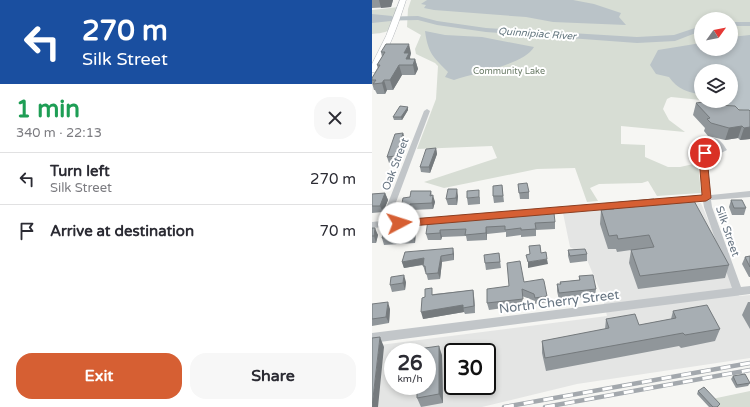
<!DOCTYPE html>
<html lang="en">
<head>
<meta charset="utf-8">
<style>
	body { margin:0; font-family:"Varela Round",sans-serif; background:#f7f7f7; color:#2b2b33; height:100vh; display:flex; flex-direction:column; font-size:15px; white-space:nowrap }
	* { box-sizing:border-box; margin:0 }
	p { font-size:13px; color:#7c7c81 }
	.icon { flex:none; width:22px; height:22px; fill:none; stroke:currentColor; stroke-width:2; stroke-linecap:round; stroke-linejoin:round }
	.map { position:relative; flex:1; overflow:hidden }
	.sheet { display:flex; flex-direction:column; background:#fff; width:372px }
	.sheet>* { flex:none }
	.top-card { background:#1a4fa0; color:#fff; overflow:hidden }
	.needle { width:26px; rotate:57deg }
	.controls { position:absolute; left:322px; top:12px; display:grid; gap:8px }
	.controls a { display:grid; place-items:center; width:44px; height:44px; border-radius:50%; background:#fff; box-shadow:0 2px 6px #0003; font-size:20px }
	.speed { position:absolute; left:12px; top:343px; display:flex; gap:8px; font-size:20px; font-weight:700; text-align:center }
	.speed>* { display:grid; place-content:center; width:52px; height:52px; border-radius:50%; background:#fff; box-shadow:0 2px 6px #0003; line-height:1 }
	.speed small { font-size:10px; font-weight:400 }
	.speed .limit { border:2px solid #111; border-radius:6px; background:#fff; color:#111 }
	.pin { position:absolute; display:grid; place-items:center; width:34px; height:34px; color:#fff; margin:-17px; border:2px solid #fff; border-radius:50%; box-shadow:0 1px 4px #0007 }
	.me { position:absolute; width:44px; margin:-22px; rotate:85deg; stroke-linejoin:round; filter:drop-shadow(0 0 3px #0008) }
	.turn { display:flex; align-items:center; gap:14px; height:84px; padding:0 16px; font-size:18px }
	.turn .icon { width:52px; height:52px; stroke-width:2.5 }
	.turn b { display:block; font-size:28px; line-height:34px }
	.round { display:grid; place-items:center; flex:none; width:42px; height:42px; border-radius:16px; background:#f7f7f7 }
	.head { display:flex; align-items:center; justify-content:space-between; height:68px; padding:0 16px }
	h1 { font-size:24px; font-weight:700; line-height:30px; color:#1e9e55 }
	.button { display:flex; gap:8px; margin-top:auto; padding:8px 16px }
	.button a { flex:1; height:46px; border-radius:16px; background:#d65f33; color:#fff; font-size:16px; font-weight:700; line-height:46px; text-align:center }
	.button a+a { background:#f7f7f7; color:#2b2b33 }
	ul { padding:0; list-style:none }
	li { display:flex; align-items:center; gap:12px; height:52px; padding:0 16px; border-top:1px solid #e1e1e2 }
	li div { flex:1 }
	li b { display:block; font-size:15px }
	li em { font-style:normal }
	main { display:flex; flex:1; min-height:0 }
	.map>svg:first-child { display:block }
	.built { fill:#e4e5e4; fill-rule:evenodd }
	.green { fill:#d7ddd4; fill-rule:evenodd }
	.water { fill:#bac3c8 }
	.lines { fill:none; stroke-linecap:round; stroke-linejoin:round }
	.river { fill:#bac3c8; fill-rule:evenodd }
	.secondary-casing { stroke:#b5b9bd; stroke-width:1 }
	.street { fill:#c2c6c9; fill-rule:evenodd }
	.secondary { fill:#fff; fill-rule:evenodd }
	.rail-casing { stroke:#a3a8ad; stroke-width:4.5 }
	.rail { stroke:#fff; stroke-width:3; stroke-dasharray:10; stroke-linecap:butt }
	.wall { fill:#90969a }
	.shaded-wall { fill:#757a7d }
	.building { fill:#a7aeb3; stroke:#757a7d }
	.route { fill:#d65f33; stroke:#8b3e21 }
	.labels { text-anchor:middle; stroke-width:4; stroke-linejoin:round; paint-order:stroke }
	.far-park-label { font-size:9px; fill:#697a66; stroke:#fff }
	.far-water-label { font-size:10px; font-style:italic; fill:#63767f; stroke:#fff }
	.street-label { font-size:11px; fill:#677582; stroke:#fff }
	.near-street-label { font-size:13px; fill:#677582; stroke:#fff }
</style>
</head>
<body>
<main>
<section class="sheet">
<div class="top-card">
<div class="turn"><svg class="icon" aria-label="left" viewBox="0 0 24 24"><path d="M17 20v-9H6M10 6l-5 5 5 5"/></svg><div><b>270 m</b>Silk Street</div></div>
</div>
<div class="head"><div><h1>1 min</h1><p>340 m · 22:13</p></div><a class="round"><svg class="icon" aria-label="close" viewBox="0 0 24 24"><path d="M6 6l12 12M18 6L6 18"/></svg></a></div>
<ul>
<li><svg class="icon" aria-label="left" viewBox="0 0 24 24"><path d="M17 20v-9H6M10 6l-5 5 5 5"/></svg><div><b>Turn left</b><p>Silk Street</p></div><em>270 m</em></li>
<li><svg class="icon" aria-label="arrive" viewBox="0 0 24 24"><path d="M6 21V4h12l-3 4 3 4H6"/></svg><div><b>Arrive at destination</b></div><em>70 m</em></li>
</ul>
<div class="button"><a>Exit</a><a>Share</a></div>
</section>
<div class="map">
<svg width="378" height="407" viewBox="0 0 378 407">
	<rect width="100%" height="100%" fill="#f6f6f3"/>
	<path class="built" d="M 329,203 L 367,296 L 378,295 L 378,358 L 205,384 L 110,407 L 0,407 L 0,346 L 235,316 L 231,298 L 213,255 L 198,247 L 191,213 ZM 21,352 L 55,352 L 55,386 L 21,386 ZM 81,352 L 115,352 L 115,386 L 81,386 Z"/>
	<path class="green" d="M 39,0 L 378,0 L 378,119 L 362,115 L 345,103 L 333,101 L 359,101 L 359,71 L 329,71 L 329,100 L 299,97 L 295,99 L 291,109 L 297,120 L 313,132 L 249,126 L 249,144 L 273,145 L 273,157 L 296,167 L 308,167 L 326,163 L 329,193 L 285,196 L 276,181 L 270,183 L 227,184 L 218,188 L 226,201 L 215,202 L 203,168 L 165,169 L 72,188 L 52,182 L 125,158 L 120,146 L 45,149 L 64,99 L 66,66 L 63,63 L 44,54 L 43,49 L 49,35 L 35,27 L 36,9 ZM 329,19 L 359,19 L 359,49 L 329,49 Z
		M 27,7 C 20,28 24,32 0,34 L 0,10 Z
		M 378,391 L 378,407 L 347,407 L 340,399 Z"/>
	<path class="water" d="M 55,0 L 201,0 L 222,4 L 249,13 L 247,17 L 254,25 L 181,22 L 154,17 L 62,10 L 52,8 L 54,5 L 49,4 Z
		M 0,14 L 20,16 L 19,21 L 0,23 Z
		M 53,31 L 73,35 L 110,37 L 162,47 C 152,65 102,73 82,80 L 73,77 L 76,72 C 61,57 56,53 53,31 Z
		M 378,35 L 378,113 L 347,101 L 359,101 L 359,71 L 329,71 L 329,95 C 316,92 305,89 297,77 L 284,74 L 278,65 L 286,50 L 329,43 L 329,49 L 359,49 L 359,37 Z"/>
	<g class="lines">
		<path class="river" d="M 46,16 L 65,21 L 114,28 L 265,37 L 302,35 L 329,26 L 329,31 L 303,41 L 265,43 L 114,32 L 65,25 L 46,20 L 0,21 L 0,17 Z
			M 359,22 L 378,22 L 378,26 L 359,26 Z"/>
		<defs>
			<path id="secondary" d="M 28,0 L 34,0 C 26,25 17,50 3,72 L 0,72 L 0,64 L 14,36 Z"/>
		</defs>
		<use href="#secondary" class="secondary-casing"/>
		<path class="street" d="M 55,109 L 58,111 L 17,221 L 250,202 L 254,205 L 250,208 L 0,228 L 0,222 L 9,221 L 52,111 Z
			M 330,137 C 344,137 348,138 355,150 L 343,156 L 336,154 L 335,157 L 339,195 L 378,191 L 378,197 L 339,200 L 340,207 L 369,287 L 378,286 L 378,294 L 0,343 L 0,333 L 360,288 L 332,207 L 331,201 L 274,206 L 270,203 L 274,200 L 331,195 L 327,157 L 329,153 L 328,152 L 322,144 L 328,138 ZM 332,141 C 340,141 344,142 348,149 L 342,152 L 332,149 L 329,144 Z"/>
		<use href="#secondary" class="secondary"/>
		<defs>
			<path id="rail" d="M 132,407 L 378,363
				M 173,407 L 378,370"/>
		</defs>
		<use href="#rail" class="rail-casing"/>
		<use href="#rail" class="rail"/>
	</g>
	<path class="wall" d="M 0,0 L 21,0 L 19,7 L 0,8 Z
		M 9,52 L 39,53 L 38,57 L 38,59 L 43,59 L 46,69 L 43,75 L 30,75 L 21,90 L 15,90 L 13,94 L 5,94 L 3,90 L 2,90 L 0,83 L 0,78 L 6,69 L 5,65 L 10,57 Z
		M 324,103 L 378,111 L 378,139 L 368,140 L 366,138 L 353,140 L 336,136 L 332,131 L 333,128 L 321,115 Z
		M 36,107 L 36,110 L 30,120 L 22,120 L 21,117 Z
		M 31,133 L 33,140 L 26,163 L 17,163 L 15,157 Z
		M 64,148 L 65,154 L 58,173 L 49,172 L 48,167 Z
		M 146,184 L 157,192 L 157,199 L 148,199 Z
		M 130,185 L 132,202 L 122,203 L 121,196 Z
		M 59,191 L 60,196 L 63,202 L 61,209 L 40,210 L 39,213 L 30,214 L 29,208 L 38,197 Z
		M 13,193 L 16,200 L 11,212 L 0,213 L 0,194 Z
		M 86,196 L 85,205 L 76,205 L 74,199 Z
		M 108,197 L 108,204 L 96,205 L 95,198 Z
		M 359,200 L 374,208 L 372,215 L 360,215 L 357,207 Z
		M 240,203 L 284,203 L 357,265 L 353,278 L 266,289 L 257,263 L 259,250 L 245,252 L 244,249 L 236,249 L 228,224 L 229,210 L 240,209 Z
		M 70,222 L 183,222 L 183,229 L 164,230 L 164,236 L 149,237 L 149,235 L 134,237 L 134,232 L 115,234 L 115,240 L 95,241 L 94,236 L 70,237 L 69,240 L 56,240 L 54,234 Z
		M 42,225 L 44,231 L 43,243 L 12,245 L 10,238 Z
		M 0,228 L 6,235 L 4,243 L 0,243 Z
		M 196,250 L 215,254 L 215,261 L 198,263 L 196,256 Z
		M 33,252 L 82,254 L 82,260 L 70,262 L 68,279 L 56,280 L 54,272 L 53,272 L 51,265 L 32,268 L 30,262 Z
		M 127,253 L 129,268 L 114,270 L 113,263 Z
		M 378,256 L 378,277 L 377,277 L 370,264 L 373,257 Z
		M 207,276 L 224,289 L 223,296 L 187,300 L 185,291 L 185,284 L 188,284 L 188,282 L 207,280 Z
		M 34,282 L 33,290 L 20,292 L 18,285 Z
		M 152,282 L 175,296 L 176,302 L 163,304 L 163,301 L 150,296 L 151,305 L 117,310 L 115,303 L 137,286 Z
		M 101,290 L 102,296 L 103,313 L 93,314 L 92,312 L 51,319 L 53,297 L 62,294 Z
		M 376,302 L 378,302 L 378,329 L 370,315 Z
		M 0,304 L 18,309 L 17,323 L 0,326 Z
		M 301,311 L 348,329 L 343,341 L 309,348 L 307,346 L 174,371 L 170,353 L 170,341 L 233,329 L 234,319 L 267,325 L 299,319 Z
		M 70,355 L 71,403 L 49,407 L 45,398 Z
		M 361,376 L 378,383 L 376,386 L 364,388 L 359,379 Z
		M 326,391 L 347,407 L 337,407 L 325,394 Z"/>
	<path class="shaded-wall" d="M 7,0 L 21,0 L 19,7 L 9,8 Z
		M 37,44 L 39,53 L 38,57 L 39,63 L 35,65 L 32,53 Z
		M 43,59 L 46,69 L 43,75 L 41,65 Z
		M 27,65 L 30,75 L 21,90 L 18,80 Z
		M 12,80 L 15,90 L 13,94 L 10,83 Z
		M 36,107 L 36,110 L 30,120 L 29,117 Z
		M 370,126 L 366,138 L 353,140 L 357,128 Z
		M 378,127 L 378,139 L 368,140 L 372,128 Z
		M 31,133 L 33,140 L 26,163 L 24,156 Z
		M 64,148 L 65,154 L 58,173 L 57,167 Z
		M 85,189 L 86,196 L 85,205 L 84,198 Z
		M 13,193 L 16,200 L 11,212 L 8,206 Z
		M 61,195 L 63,202 L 61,209 L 60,203 Z
		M 38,204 L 40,210 L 39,213 L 37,207 Z
		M 42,225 L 44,231 L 43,243 L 41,236 Z
		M 114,227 L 115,234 L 115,240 L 114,233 Z
		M 3,228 L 6,235 L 4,243 L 2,236 Z
		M 68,230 L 70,237 L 69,240 L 68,233 Z
		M 81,248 L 82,254 L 82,260 L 81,254 Z
		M 69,256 L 70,262 L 68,279 L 66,273 Z
		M 52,258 L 54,264 L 32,268 L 30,262 Z
		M 175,259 L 176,264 L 156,268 L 156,262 Z
		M 32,275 L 34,282 L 33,290 L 31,283 Z
		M 101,290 L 102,296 L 103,313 L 102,306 Z
		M 16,302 L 18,309 L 17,323 L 14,317 Z
		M 91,305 L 92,312 L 51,319 L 49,312 Z
		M 8,337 L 12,347 L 6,407 L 0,407 Z
		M 67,346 L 70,355 L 71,403 L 67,394 Z"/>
	<path class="building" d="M 14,44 L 37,44 L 32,53 L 37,53 L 34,59 L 43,59 L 41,65 L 27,65 L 18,80 L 12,80 L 10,83 L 1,84 L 4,80 L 0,80 L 0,78 L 8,65 L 5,65 L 13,52 L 9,52 Z
		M 338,101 L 345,105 L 363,106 L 367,110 L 377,110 L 378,111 L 378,127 L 372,128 L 370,126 L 357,128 L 339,123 L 335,119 L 338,118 L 324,103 Z
		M 28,106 L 36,107 L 29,117 L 21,117 Z
		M 31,133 L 24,156 L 15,157 L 23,134 Z
		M 64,148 L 57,167 L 48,167 L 54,149 Z
		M 155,183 L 157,192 L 147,193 L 146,184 Z
		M 130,185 L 131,196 L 121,196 L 121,186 Z
		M 76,189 L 85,189 L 84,198 L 74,199 Z
		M 107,190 L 107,197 L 95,198 L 95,191 Z
		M 39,191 L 59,191 L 58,196 L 61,195 L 60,203 L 38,204 L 37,207 L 29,208 L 31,198 L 38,197 Z
		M 13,193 L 8,206 L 0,206 L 0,194 Z
		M 282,199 L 284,203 L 321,199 L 357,265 L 268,276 L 259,250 L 282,247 L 277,235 L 246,239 L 245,235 L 237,236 L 229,210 L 242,209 L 240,203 Z
		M 359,200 L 370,200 L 374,208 L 362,208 Z
		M 182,213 L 183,222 L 163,223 L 164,229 L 149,230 L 149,228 L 133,230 L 133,226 L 114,227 L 114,233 L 93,235 L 94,229 L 68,230 L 68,233 L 54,234 L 56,220 L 69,219 L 69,222 Z
		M 42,225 L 41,236 L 10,238 L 12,231 L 31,230 L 31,226 Z
		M 0,228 L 3,228 L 2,236 L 0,236 Z
		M 168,245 L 169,253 L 174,252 L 175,259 L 156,262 L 154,255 L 158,254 L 157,246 Z
		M 81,248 L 81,254 L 69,256 L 66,273 L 54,274 L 53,266 L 51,266 L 52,258 L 30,262 L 33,252 Z
		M 213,249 L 215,254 L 198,256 L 196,250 Z
		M 127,253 L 128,262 L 113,263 L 112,255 Z
		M 378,256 L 378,267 L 373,257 Z
		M 148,261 L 152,282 L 171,279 L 172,281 L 175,296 L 163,298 L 162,294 L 150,289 L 151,299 L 115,303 L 115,289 L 137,286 L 135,263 Z
		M 32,275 L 31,283 L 18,285 L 19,277 Z
		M 221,275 L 224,289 L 187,293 L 185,284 L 189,284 L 188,282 L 208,280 L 207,276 Z
		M 60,288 L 60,295 L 101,290 L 102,306 L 91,308 L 91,305 L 49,312 L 50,298 L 53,297 L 53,289 Z
		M 16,302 L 14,317 L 0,319 L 0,304 Z
		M 335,305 L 348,329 L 313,335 L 311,333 L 173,358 L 170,341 L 237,328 L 234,319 L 263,314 L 267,325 L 304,318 L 301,311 Z
		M 8,337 L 0,407 L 0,338 Z
		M 67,346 L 67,394 L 45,398 L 45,386 L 55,386 L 55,352 L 46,352 L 46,349 Z
		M 373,374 L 378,383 L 365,385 L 361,376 Z
		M 332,387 L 348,404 L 345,407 L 341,407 L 326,391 Z"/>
	<path class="route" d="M 333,150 L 337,153 L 335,157 L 339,198 L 334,201 L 27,227 L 23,223 L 27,220 L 330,195 L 327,157 L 330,151 Z"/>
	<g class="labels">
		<g class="far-park-label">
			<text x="137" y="74">Community Lake</text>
		</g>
		<g class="far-water-label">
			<text transform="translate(165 33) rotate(4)" y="4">Quinnipiac River</text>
		</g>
		<g class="street-label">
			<text transform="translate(23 164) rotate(-69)" y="4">Oak Street</text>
			<text transform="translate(356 231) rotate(71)" y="4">Silk Street</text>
		</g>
		<g class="near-street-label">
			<text transform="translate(187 301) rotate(-7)" y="5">North Cherry Street</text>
		</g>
	</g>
</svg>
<div class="controls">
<a><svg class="needle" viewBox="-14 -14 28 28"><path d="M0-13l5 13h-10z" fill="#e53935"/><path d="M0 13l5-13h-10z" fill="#7c7c81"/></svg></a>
<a><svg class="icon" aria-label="layers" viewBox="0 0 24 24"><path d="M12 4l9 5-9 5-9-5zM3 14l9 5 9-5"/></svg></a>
</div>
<div class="speed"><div>26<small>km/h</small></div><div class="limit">30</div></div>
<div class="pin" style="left:333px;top:153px;background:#d93025"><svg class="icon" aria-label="arrive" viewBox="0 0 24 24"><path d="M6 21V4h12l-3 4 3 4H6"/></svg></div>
<svg class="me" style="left:27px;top:223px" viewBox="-20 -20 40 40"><circle r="19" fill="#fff"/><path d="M0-13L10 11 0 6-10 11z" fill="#d65f33"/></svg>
</div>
</main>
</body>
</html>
